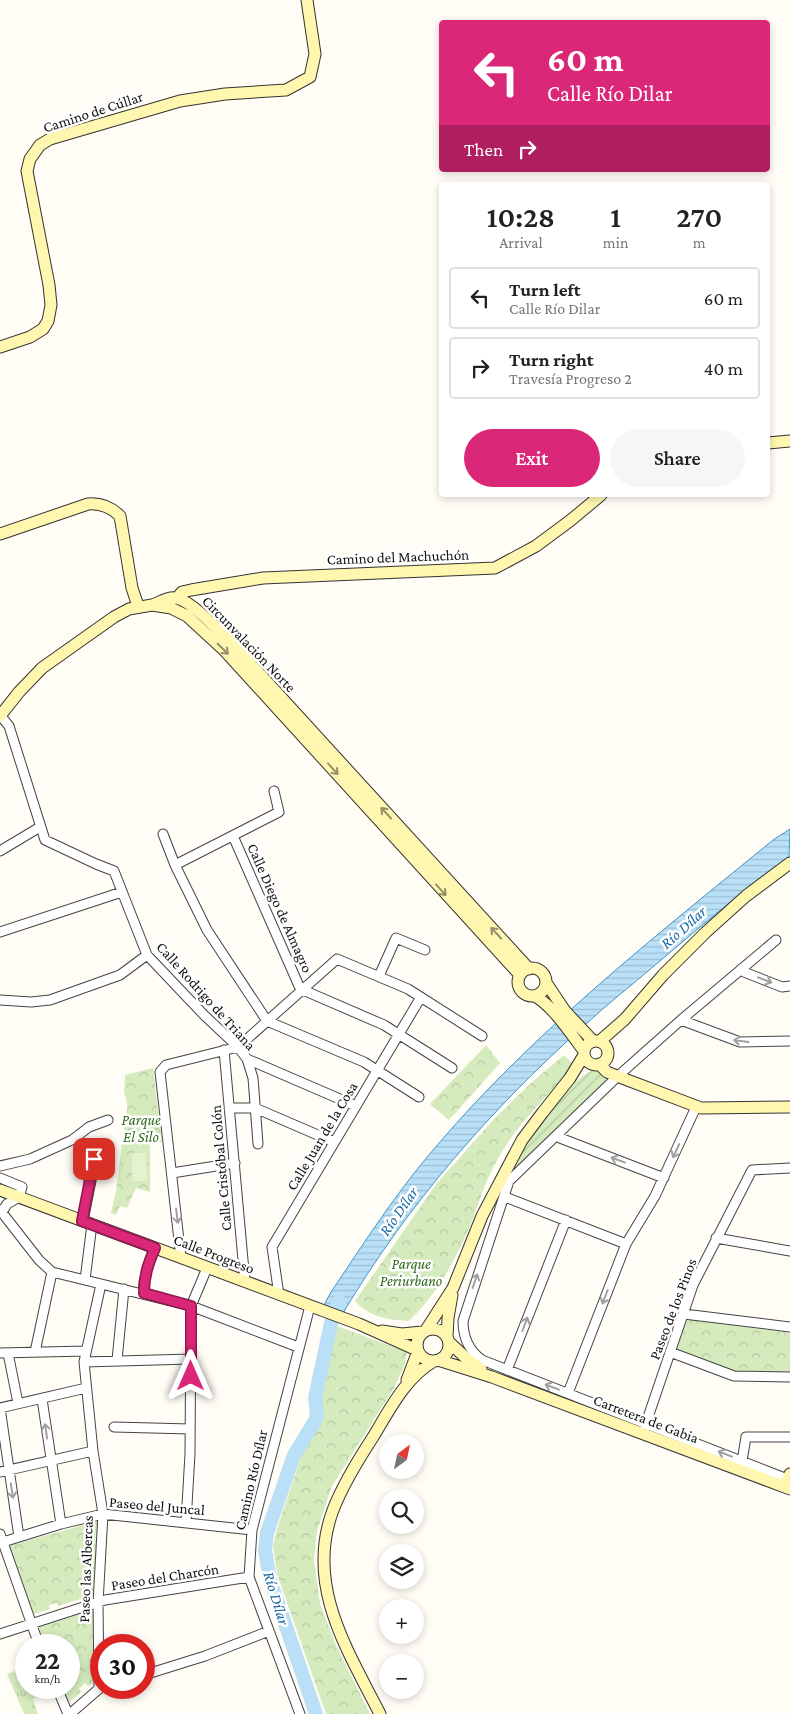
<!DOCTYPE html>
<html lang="en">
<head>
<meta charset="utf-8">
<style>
	body { margin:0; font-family:"Crimson Pro",serif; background:#f6f6f6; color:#222; height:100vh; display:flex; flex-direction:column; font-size:19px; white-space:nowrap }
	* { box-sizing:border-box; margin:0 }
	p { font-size:16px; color:#767676 }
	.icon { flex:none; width:28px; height:28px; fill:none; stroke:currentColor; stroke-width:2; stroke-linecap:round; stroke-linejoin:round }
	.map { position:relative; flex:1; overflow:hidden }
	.panel { position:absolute; left:439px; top:182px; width:331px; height:315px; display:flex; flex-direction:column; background:#fff; border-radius:5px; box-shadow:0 2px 8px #0003 }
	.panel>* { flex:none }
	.top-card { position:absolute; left:439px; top:20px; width:331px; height:152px; border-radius:5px; box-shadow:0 2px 8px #0003; background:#db2777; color:#fff; overflow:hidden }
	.needle { width:32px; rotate:33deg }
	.buttons { position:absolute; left:379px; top:1434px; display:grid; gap:10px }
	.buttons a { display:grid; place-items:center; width:45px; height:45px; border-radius:50%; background:#fff; box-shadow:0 2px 8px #0003; font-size:25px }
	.speed { position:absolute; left:15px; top:1634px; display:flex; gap:10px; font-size:25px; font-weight:700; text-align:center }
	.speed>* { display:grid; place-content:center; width:65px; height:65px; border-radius:50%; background:#fff; box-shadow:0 2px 8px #0003; line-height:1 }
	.speed small { font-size:12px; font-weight:400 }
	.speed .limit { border:8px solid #d22; background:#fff; color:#111 }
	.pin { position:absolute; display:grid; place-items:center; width:42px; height:42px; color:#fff; margin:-21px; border-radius:10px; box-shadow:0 2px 8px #0006 }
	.me { position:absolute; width:55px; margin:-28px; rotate:0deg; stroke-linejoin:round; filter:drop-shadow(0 0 4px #0008) }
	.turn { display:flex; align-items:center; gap:18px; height:105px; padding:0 25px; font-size:22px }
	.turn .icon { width:65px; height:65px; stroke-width:2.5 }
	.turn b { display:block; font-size:35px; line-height:42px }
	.then { display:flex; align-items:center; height:48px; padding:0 25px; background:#0003; gap:10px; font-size:19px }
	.eta { display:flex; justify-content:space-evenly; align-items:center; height:85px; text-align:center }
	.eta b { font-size:30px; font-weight:600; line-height:35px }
	.button { display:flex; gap:10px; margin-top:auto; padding:10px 25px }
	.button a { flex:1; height:58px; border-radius:30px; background:#db2777; color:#fff; font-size:20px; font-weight:600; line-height:58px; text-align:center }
	.button a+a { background:#f6f6f6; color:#222 }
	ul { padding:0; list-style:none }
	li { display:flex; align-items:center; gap:15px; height:62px; margin:0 10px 8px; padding:0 15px; border:2px solid #e0e0e0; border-radius:5px }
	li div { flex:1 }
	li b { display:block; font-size:19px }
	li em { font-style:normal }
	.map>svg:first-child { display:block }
	.grass { fill:url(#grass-tufts) }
	.park { fill:url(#park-crowns) }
	.garden { fill:url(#garden-furrows) }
	.pitch { fill:#e6f2cf }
	.water { fill:url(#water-rules); stroke:#3f96cf }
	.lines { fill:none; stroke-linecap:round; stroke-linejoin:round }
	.river { stroke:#b9e0f7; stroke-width:14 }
	.street-casing { stroke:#444; stroke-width:11 }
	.secondary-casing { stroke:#333; stroke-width:13 }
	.street { stroke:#fff; stroke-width:9 }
	.secondary { stroke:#fff6b0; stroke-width:11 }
	.oneway { stroke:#948f68 }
	.oneway2 { stroke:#a0a0a0 }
	.route-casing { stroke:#8e194d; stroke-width:12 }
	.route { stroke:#db2777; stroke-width:9 }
	.labels { text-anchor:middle; stroke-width:5; stroke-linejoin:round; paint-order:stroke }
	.street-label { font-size:15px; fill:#111; stroke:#fff }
	.park-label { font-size:15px; font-style:italic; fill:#2f6b1f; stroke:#fff }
	.water-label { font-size:16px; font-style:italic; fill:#1768a6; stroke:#fff }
</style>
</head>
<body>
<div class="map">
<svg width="790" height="1714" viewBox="0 0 790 1714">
	<defs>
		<pattern id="grass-tufts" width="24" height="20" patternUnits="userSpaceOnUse" patternTransform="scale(1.25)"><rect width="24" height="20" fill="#d5ebbd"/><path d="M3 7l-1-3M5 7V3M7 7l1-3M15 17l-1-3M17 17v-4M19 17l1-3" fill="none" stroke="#b6c8a1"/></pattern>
		<pattern id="park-crowns" width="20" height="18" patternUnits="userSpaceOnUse" patternTransform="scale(1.25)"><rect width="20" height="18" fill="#d5ebbd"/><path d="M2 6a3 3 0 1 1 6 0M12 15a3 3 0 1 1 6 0" fill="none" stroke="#b6c8a1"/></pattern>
		<pattern id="garden-furrows" width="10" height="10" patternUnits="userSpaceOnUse" patternTransform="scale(1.25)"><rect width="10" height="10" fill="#d5ebbd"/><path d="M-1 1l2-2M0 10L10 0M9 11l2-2" fill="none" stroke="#b6c8a1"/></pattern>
		<pattern id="water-rules" width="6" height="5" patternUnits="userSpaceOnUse" patternTransform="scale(1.25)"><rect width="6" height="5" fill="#b9e0f7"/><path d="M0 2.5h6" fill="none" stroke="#9ebfd3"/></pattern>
	</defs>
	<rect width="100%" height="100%" fill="#fffdf5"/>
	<path class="grass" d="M 26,1667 L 26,1688 L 50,1688 L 52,1693 L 33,1699 L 38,1714 L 24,1714 L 7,1674 Z"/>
	<path class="park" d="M 486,1045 L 500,1063 L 449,1120 L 430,1104 Z
		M 564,1055 L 574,1065 C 547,1098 513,1127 494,1166 C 484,1185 478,1206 470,1226 C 455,1261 436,1295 409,1321 C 386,1319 371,1318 355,1301 L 437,1183 L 495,1118 L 531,1083 Z
		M 153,1068 L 162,1142 L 150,1144 L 150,1192 L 136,1188 L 127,1208 L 120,1206 L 116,1215 L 111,1213 L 116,1191 L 125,1120 C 127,1111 129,1102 124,1093 L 125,1075 Z
		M 686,1318 L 790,1333 L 790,1372 L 735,1372 L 676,1349 Z
		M 337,1326 L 407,1352 L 405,1364 L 394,1388 L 332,1486 L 317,1531 L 314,1560 L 320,1604 L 336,1645 L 370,1714 L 326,1714 L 277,1574 L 273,1547 L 276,1532 L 300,1460 L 330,1348 Z
		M 98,1521 L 94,1595 L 58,1606 L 57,1603 L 49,1605 L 50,1609 L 34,1614 L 8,1546 Z
		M 93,1610 L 94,1681 L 88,1686 L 85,1683 L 79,1689 L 81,1692 L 68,1703 L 62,1688 L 69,1688 L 69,1645 L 45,1645 L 39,1627 Z"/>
	<path class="garden" d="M 593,1070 L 598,1070 L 605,1074 L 606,1080 L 601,1087 L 506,1178 C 526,1142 555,1089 593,1070 Z"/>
	<path class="pitch" d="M 132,1153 L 146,1153 L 147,1181 L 132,1181 Z"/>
	<path class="water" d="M 790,829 L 789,858 C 741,891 698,929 654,966 C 631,986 607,1004 585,1025 C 491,1109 408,1204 343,1313 L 324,1305 L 331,1292 C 362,1246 392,1199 428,1156 C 528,1036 652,939 773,840 Z"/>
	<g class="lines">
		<path class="river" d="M 316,1714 L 270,1580 L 265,1550 L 267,1533 L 294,1455 L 315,1421 L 317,1414 L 315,1398 L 331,1323 L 339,1302"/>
		<defs>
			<path id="street" d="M 0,715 L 9,726 L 45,840 L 96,864 L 114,871 L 147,955 L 205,1016 L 238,1047 L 247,1059 L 253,1078 L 258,1144
				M 163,834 L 175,865 L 207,930 L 267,1021 L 364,1062 L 419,1097
				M 233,836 L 299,986 L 303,990 L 384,1025 L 452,1068
				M 0,851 L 40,827
				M 175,865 L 279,812 L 274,791
				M 0,932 L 122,892
				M 776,940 L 681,1020 L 618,1076 L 509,1181 L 463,1321 C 463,1337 468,1350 482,1360 L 790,1480
				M 741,969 L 744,972 L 782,987 L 790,986
				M 379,976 L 396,938 L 425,950
				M 0,1000 L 31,1002 L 50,1000 L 120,975 L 147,955
				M 681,1020 L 740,1042 L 790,1041
				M 224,1050 L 245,1282
				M 247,1059 L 356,1106
				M 229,1108 L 255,1108 L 334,1142
				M 557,1135 L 560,1138 L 664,1178
				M 0,1166 L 30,1159 L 72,1140 L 89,1127 L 108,1120
				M 172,1173 L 235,1163
				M 0,1178 L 22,1187 L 19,1197 L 7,1204 L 2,1212
				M 505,1197 L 626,1244
				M 0,1210 L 39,1260 L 52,1272 L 191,1306 L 298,1347
				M 83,1221 L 97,1151
				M 716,1238 L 790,1251
				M 181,1258 L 160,1072 L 166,1065 L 238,1047 L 337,959 L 408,989 L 482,1036
				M 85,1280 L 92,1224
				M 143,1293 C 144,1276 148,1264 155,1248
				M 279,1295 L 272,1247 L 421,997
				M 684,1314 L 790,1327
				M 35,1352 L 52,1272
				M 670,1352 L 734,1376 L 790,1377
				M 0,1353 L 86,1351
				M 8,1353 L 18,1403
				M 117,1360 L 124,1289
				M 84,1362 L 191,1359
				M 507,1370 L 566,1220
				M 568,1393 L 626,1244 L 655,1196 L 696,1107
				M 42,1399 L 61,1524
				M 0,1408 L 19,1537
				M 0,1408 L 86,1388
				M 114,1427 L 190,1429
				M 644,1429 L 693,1285 L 752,1170 L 790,1168
				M 742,1461 L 746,1437 L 790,1437
				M 0,1472 L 93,1451
				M 186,1522 L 190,1454 L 191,1306 L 207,1268
				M 0,1534 L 39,1645
				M 3,1542 L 61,1524 L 103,1514 L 252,1530
				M 0,1634 L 105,1600 L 249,1577
				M 144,1675 L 205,1656 L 269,1631
				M 57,1688 L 68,1714
				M 99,1688 L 98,1603 L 103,1514 L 93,1451 L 84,1362 L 101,1284
				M 70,1714 L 101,1687
				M 300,1714 L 249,1577 L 252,1530 L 310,1306"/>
			<path id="secondary" d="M 0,347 L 30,337 L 43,329 L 48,321 L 51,305 L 49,285 L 27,171 L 30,159 L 40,145 L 50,139 L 180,101 L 225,94 L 286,90 L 310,77 L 315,54 L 307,0
				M 768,443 L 790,441
				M 0,534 L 88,504 C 101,503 111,507 120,516 L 132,588 L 138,606
				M 177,598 L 182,592 L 191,590 L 263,578 L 495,568 L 536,546 L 571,520 L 601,495
				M 152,605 C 158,603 165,599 171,598 C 187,595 215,628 227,638 L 529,969
				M 0,716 L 19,692 L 42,668 L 114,617 L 129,609 L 152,605 L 171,608 L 187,616 L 225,651 L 520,975
				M518 982a14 14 0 1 1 28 0a14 14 0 1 1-28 0Z
				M 547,984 L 565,1011 L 593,1041
				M 535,996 C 554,1007 571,1034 584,1051
				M 600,1041 L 625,1019 L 663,975 L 706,932 L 746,896 L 790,863
				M584 1053a12 12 0 1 1 24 0a12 12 0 1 1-24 0Z
				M 599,1064 L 607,1072 L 622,1078 L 701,1108 L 790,1107
				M 0,1190 L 359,1324 L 417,1350
				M417 1345a16 16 0 1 1 32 0a16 16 0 1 1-32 0Z
				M 426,1330 L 453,1288 L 482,1216 L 522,1140 L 543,1112 L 570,1078 L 584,1055
				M 382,1331 L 402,1334 L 422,1332
				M 447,1337 L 448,1318 L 452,1295
				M 449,1342 L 468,1360 L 481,1369
				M 438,1360 L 492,1377 L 790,1489
				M 407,1380 L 418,1351
				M 784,1486 L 790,1474
				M 380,1714 C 347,1649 305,1585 333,1510 C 343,1484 358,1460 373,1437 C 390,1409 405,1378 434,1361"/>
		</defs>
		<use href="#street" class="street-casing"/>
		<use href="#secondary" class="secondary-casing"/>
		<use href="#street" class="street"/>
		<use href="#secondary" class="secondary"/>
	</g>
	<defs><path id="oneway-shaft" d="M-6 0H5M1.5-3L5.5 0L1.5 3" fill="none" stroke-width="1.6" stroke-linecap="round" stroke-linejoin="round" transform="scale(1.25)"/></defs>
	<g class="oneway">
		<use href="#oneway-shaft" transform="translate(223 649) rotate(44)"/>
		<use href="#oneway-shaft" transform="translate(333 769) rotate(48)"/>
		<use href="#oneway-shaft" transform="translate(386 813) rotate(-133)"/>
		<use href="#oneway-shaft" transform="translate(441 890) rotate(48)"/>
		<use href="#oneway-shaft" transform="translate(496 933) rotate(-133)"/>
	</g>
	<g class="oneway2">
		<use href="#oneway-shaft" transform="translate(765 980) rotate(21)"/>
		<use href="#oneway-shaft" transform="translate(741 1041) rotate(-172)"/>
		<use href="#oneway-shaft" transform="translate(676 1151) rotate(115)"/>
		<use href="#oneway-shaft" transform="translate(618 1160) rotate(-159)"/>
		<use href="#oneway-shaft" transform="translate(177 1216) rotate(83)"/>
		<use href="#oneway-shaft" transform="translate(475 1281) rotate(-71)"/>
		<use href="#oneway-shaft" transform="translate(605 1297) rotate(111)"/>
		<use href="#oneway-shaft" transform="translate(525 1324) rotate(-69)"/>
		<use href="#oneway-shaft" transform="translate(552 1387) rotate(-159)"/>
		<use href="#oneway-shaft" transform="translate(46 1431) rotate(-98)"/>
		<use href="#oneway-shaft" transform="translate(725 1454) rotate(-159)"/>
		<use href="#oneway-shaft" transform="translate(12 1491) rotate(81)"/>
	</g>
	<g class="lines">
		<defs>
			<path id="route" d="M 94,1159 L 82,1221 L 155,1248 C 148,1264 144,1276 144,1293 L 191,1306 L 191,1376"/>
		</defs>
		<use href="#route" class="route-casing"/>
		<use href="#route" class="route"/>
	</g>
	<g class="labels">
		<g class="street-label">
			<text transform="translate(93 112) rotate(-18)" y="5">Camino de Cúllar</text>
			<text transform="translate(398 557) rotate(-2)" y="5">Camino del Machuchón</text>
			<text transform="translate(249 644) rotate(46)" y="5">Circunvalación Norte</text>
			<text transform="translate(280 908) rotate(66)" y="5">Calle Diego de Almagro</text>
			<text transform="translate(206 996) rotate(48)" y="5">Calle Rodrigo de Triana</text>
			<text transform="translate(322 1136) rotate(-59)" y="5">Calle Juan de la Cosa</text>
			<text transform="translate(221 1168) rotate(-95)" y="5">Calle Cristóbal Colón</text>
			<text transform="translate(214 1254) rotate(21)" y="5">Calle Progreso</text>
			<text transform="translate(673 1309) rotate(-69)" y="5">Paseo de los Pinos</text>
			<text transform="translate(646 1419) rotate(21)" y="5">Carretera de Gabia</text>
			<text transform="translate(251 1480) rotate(-77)" y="5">Camino Río Dílar</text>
			<text transform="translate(157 1506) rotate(5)" y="5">Paseo del Juncal</text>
			<text transform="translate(86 1569) rotate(-88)" y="5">Paseo las Albercas</text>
			<text transform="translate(165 1577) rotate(-9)" y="5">Paseo del Charcón</text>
		</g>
		<g class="park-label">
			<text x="141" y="1125">Parque<tspan x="141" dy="17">El Silo</tspan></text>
			<text x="411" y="1269">Parque<tspan x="411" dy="17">Periurbano</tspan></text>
		</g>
		<g class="water-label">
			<text transform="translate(683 927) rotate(-42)" y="6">Río Dílar</text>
			<text transform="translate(398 1211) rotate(-55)" y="6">Río Dílar</text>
			<text transform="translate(277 1598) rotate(73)" y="6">Río Dílar</text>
		</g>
	</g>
</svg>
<div class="buttons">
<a><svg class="needle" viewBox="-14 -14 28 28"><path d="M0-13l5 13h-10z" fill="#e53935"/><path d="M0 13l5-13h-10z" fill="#767676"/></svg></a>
<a><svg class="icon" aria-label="search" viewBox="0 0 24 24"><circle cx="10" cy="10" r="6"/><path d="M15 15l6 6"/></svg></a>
<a><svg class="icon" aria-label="layers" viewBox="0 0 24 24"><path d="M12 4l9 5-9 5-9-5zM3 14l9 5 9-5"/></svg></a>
<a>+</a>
<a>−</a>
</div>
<div class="speed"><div>22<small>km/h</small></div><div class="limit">30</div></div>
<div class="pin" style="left:94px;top:1159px;background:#d93025"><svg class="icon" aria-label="arrive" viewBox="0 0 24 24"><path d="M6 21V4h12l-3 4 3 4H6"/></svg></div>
<svg class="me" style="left:191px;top:1376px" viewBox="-20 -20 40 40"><path d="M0-17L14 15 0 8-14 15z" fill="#db2777" stroke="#fff" stroke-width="4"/></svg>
<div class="top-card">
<div class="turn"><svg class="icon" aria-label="left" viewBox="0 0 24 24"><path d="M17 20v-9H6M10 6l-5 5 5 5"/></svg><div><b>60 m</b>Calle Río Dilar</div></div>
<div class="then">Then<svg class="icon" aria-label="right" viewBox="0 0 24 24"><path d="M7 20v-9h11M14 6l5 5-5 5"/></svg></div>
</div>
<section class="panel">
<div class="eta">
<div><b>10:28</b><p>Arrival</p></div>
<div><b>1</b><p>min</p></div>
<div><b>270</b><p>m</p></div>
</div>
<ul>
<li><svg class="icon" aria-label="left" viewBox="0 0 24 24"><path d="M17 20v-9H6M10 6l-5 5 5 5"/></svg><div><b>Turn left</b><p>Calle Río Dilar</p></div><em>60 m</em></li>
<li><svg class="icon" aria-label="right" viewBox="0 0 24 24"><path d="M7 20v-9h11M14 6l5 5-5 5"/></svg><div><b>Turn right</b><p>Travesía Progreso 2</p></div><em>40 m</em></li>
</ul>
<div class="button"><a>Exit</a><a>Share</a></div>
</section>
</div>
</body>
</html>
